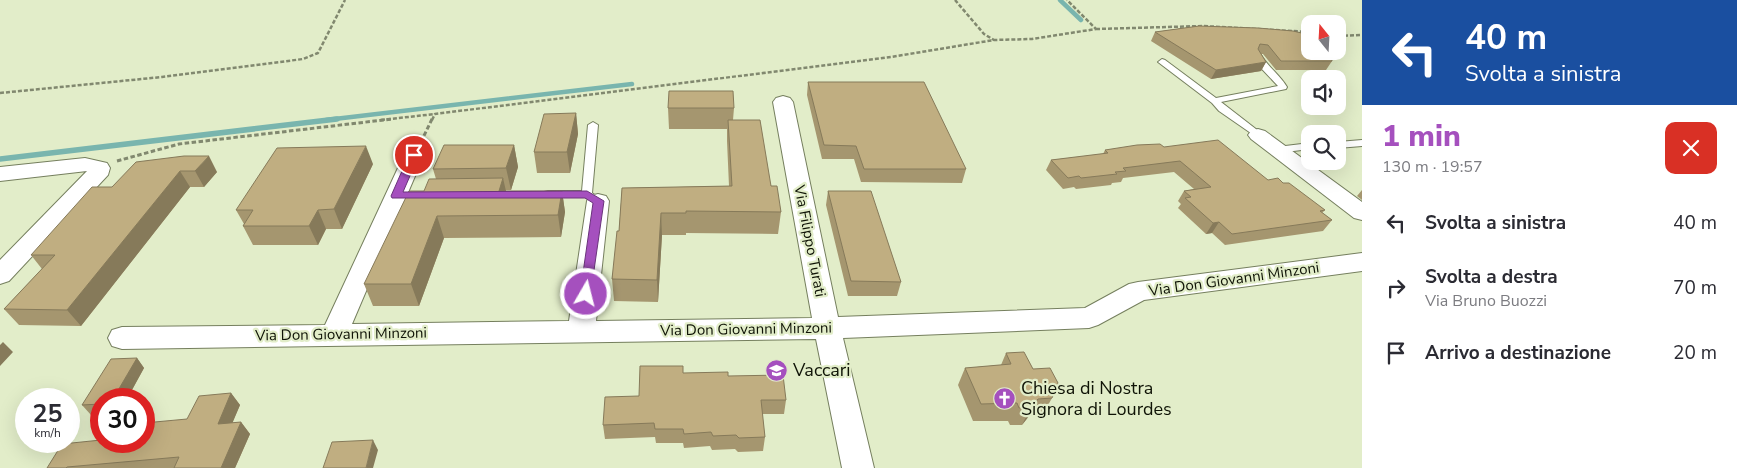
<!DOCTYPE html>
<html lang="it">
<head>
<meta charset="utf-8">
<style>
	body { margin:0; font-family:"Nunito Sans",sans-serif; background:#f2f2f3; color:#2b2b33; height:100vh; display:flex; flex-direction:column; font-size:19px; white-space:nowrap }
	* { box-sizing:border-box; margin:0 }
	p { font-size:16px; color:#7c7c81 }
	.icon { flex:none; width:28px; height:28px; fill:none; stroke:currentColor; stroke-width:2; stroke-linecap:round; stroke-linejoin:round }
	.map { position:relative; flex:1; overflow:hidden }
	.drawer { display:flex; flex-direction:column; background:#fff; width:375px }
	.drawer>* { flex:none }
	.hud { background:#1a4fa0; color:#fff; overflow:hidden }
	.needle { width:32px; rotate:342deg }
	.buttons { position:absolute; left:1301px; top:15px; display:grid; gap:10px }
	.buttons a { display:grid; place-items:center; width:45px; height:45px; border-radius:10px; background:#fff; box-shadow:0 5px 20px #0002; font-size:25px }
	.speed { position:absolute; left:15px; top:388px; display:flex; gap:10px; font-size:25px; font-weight:700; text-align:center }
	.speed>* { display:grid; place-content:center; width:65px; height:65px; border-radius:50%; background:#fff; box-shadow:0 5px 20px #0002; line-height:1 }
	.speed small { font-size:12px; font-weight:400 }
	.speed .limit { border:8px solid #d22; background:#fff; color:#111 }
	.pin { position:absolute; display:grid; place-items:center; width:42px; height:42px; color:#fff; margin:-21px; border:2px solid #fff; border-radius:50%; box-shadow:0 1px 5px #0007 }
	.me { position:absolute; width:55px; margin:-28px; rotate:8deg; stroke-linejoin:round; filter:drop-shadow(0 0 4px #0008) }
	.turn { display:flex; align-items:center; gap:18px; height:105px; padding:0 20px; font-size:22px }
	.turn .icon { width:65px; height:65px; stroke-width:2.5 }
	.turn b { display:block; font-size:35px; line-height:42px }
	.round { display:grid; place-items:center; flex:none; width:52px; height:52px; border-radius:10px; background:#f2f2f3 }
	.summary { display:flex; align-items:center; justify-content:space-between; height:85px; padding:0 20px }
	h1 { font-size:30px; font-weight:800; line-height:38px; color:#a550be }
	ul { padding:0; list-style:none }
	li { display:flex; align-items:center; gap:15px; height:65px; padding:0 20px }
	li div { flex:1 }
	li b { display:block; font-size:19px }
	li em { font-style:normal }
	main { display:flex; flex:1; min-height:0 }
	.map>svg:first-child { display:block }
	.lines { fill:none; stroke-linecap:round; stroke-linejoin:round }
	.stream-far1 { stroke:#79b5ae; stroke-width:4.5 }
	.stream { stroke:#79b5ae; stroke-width:5.5 }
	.service-casing { stroke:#757f5e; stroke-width:2 }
	.minor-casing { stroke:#757f5e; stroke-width:2 }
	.path-far1 { stroke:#81886f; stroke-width:2.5; stroke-dasharray:4 2; stroke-linecap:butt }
	.path { stroke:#81886f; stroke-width:3; stroke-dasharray:4.5 2.5; stroke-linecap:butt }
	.service { fill:#fff; fill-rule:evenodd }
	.minor { fill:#fff; fill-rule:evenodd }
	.wall { fill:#a5966f }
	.shaded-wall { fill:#867a5a }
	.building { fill:#c0ae81; stroke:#867a5a }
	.route { fill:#a550be; stroke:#6b347c }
	.labels { text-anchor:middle; stroke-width:4.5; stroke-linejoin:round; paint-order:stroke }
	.street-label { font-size:15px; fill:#0f1306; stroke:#e2edc9 }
	.near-poi-label { font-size:18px; fill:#0f1306; stroke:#e2edc9; text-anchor:start }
</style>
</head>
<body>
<main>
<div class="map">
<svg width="1362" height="468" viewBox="0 0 1362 468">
	<rect width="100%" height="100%" fill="#e2edc9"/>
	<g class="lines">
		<path class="stream-far1" d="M 1060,0 L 1081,20
			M 326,120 L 632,84"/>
		<path class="stream" d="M 0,159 L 337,119"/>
		<defs>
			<path id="service" d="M 1255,55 L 1261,55 C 1268,67 1280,75 1287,87 L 1286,89 L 1221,102 L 1261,133 L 1261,137 L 1258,138 L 1219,111 L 1212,103 L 1158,62 L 1162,59 L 1165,60 L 1216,98 L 1278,86 L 1261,68 L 1254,57 Z
				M 593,122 L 598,125 L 592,193 L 603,201 L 602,203 L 594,203 L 585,197 L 544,196 L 543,194 L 544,192 L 548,191 L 582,191 L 588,125 Z
				M 1362,140 L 1362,146 L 1338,148 L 1338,142 Z
				M 1310,143 L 1310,149 L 1277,153 L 1272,150 L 1277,147 Z"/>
			<path id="minor" d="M 783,96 L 790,98 L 793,102 L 838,317 L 1085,308 L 1129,284 L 1138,282 L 1362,253 L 1362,271 L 1144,300 L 1098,325 L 1089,328 L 843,338 L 874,468 L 842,468 L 816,339 L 122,349 L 112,346 L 108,338 L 112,330 L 122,327 L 325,325 L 404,155 L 407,151 L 414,149 L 421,151 L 424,155 L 352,324 L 569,321 L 587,201 L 590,196 L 598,194 L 606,196 L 609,201 L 596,321 L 812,318 L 773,102 L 776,98 Z
				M 1258,129 L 1265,131 L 1362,202 L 1362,220 L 1354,218 L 1251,139 L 1248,135 L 1251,131 Z
				M 85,158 L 107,163 L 110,168 L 108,175 L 9,281 L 0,284 L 0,260 L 87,171 L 0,181 L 0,167 Z"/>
		</defs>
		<use href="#service" class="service-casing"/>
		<use href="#minor" class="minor-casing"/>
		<path class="path-far1" d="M 955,0 L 984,34 L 994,40
			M 1096,29 L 1203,26 L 1310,32
			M 1338,36 L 1362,35
			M 0,93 L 162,77 L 303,59 L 318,53 L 345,0
			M 381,120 L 435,114
			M 432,120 L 435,114 L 891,57 L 994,40 L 1032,39 L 1096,29 L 1067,0"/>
		<path class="path" d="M 421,142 L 432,119
			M 117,161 L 179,144 L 392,119"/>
		<use href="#service" class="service"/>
		<use href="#minor" class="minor"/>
	</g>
	<path class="wall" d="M 1199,26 L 1332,61 L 1326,70 L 1276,70 L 1263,54 L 1261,54 L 1266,62 L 1261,71 L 1211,79 L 1151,41 L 1155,32 Z
		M 808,82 L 966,169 L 962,183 L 861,182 L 854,159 L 822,159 L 807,95 Z
		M 668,108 L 734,108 L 733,120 L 771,186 L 781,212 L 778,234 L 686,233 L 686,235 L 662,235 L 658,302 L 614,301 L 612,279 L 619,231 L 622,188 L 729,186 L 727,141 L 727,129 L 669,129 Z
		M 576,113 L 578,134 L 570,173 L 537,173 L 534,152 Z
		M 514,145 L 518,167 L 511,190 L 506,190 L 506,191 L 562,191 L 565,212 L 561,237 L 444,238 L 419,306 L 373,306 L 364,284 L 424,191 L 436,179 L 433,169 Z
		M 1164,147 L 1268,180 L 1283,183 L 1325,210 L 1322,213 L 1332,220 L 1323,231 L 1225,245 L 1212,233 L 1206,234 L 1178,208 L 1181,204 L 1178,201 L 1184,191 L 1194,189 L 1174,172 L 1123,178 L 1121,182 L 1112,183 L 1111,185 L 1076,189 L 1074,187 L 1063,189 L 1046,170 L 1051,160 L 1103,154 L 1105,150 Z
		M 184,156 L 217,172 L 204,187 L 190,187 L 81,326 L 19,325 L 4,309 L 42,269 L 31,255 L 112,187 Z
		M 373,164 L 342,229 L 326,229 L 318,245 L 253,245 L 243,226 L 244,224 L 236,210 Z
		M 1362,190 L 1362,200 L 1357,196 Z
		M 828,191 L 901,282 L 897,296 L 848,296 L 826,205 Z
		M 1006,353 L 1033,369 L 1052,398 L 1042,416 L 1029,416 L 1022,425 L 1010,425 L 1008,421 L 973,421 L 958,385 L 965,368 L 1001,365 Z
		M 137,358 L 144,368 L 127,399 L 101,399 L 101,415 L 91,415 L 82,405 Z
		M 683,373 L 786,400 L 784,414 L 762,414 L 765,437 L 763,451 L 738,452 L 735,449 L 712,450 L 710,446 L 684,448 L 683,443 L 656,443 L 655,437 L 605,439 L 603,425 L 639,396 Z
		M 231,393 L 240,405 L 232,423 L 241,422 L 250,434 L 235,468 L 47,468 L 101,441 L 187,419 Z"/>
	<path class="shaded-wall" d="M 1266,62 L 1261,71 L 1211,79 L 1216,70 Z
		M 576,113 L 578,134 L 570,173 L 567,152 Z
		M 514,145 L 518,167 L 511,190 L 506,168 Z
		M 366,146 L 373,164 L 342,229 L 334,209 Z
		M 209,156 L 217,172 L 204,187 L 195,171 Z
		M 180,171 L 190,187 L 81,326 L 67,310 Z
		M 503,178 L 508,200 L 499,191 Z
		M 562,191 L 565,212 L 561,237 L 558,215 Z
		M 318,210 L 326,229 L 318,245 L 309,226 Z
		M 661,213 L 662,235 L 658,302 L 657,280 Z
		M 437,216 L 444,238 L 419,306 L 411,284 Z
		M 1219,222 L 1212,233 L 1206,234 L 1213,223 Z
		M 3,342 L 13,352 L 0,366 L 0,345 Z
		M 137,358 L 144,368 L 127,399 L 113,399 Z
		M 231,393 L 240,405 L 227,436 L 218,424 Z
		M 1038,399 L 1029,416 L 1022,425 L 1031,407 Z
		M 241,422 L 250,434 L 235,468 L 221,468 Z
		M 373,440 L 378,450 L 373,468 L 366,468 Z"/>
	<path class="building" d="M 1199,26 L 1258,28 L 1293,31 L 1310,35 L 1310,51 L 1331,51 L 1332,61 L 1281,61 L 1268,45 L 1260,44 L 1258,49 L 1266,62 L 1216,70 L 1155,32 Z
		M 808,82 L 924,82 L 966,169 L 864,169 L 856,146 L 824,145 Z
		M 669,91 L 733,91 L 734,108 L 668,108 Z
		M 576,113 L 567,152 L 534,152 L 544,114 Z
		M 728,120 L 760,120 L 771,186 L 777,186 L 781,212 L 686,211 L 686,213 L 661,213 L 657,280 L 612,279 L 617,231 L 619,231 L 622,188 L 732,186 Z
		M 1218,140 L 1268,180 L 1278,178 L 1283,183 L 1289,183 L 1325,210 L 1320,211 L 1332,220 L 1232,234 L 1219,222 L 1213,223 L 1185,198 L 1191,197 L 1184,191 L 1211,187 L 1180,161 L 1123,168 L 1126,171 L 1115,172 L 1117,174 L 1081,178 L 1079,176 L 1068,178 L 1051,160 L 1108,153 L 1105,150 L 1137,145 L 1160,144 L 1164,147 Z
		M 444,145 L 514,145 L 506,168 L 433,169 Z
		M 366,146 L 334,209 L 318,210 L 309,226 L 243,226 L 253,210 L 236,210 L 277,148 Z
		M 184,156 L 209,156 L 195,171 L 180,171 L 67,310 L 4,309 L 55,255 L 31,255 L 92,187 L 112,187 L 136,162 Z
		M 503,178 L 499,191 L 562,191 L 558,215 L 437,216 L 411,284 L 364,284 L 409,191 L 424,191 L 429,179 Z
		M 828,191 L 871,191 L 901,282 L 851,281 Z
		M 1024,352 L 1033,369 L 1050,368 L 1058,383 L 1052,398 L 1038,399 L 1031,407 L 1019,408 L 1017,403 L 981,404 L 965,368 L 1011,364 L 1006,353 Z
		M 137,358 L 113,399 L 101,399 L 101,404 L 82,405 L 111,359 Z
		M 640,366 L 683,366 L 683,373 L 728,372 L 728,376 L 783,375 L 786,400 L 761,400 L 765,437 L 739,438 L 736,435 L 713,436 L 711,432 L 684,434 L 683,429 L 655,429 L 654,423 L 603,425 L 605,397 L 639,396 Z
		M 231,393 L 218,424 L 241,422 L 221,468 L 174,468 L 179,457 L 67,467 L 66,468 L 47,468 L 62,444 L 101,440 L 101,441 L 144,441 L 144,423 L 187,419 L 199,396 Z
		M 373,440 L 366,468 L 323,468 L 332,442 Z"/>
	<path class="route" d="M 414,152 L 419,155 L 403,192 L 587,191 L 604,201 L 590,298 L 581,298 L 580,294 L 593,203 L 585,198 L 392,198 L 391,196 L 409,155 Z"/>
	<defs>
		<symbol id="school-disc" viewBox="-11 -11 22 22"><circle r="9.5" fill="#a550be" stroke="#e2edc9"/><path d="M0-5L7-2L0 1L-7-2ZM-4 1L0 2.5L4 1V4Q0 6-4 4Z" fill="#fff"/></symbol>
		<symbol id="church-disc" viewBox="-11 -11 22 22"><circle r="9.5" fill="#a550be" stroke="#e2edc9"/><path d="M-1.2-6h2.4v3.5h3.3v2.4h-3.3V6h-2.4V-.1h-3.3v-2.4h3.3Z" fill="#fff"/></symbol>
	</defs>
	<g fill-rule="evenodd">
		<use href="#school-disc" x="764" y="358" width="25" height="25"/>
		<use href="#church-disc" x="992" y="386" width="25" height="25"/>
	</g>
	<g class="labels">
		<g class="street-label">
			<text transform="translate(810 241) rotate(79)" y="5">Via Filippo Turati</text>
			<text transform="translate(1234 279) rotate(-8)" y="5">Via Don Giovanni Minzoni</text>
			<text transform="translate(746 329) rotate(-1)" y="5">Via Don Giovanni Minzoni</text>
			<text transform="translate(341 334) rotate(-1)" y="5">Via Don Giovanni Minzoni</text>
		</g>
		<g class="near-poi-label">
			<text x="793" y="376">Vaccari</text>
			<text x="1021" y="394">Chiesa di Nostra<tspan x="1021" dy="21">Signora di Lourdes</tspan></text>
		</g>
	</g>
</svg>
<div class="buttons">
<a><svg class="needle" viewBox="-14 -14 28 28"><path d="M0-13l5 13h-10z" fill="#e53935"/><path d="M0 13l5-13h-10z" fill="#7c7c81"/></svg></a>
<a><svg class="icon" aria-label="sound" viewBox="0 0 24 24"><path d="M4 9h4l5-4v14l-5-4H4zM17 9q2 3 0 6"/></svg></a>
<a><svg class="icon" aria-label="search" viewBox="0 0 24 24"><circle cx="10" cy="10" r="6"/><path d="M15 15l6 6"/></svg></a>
</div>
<div class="speed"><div>25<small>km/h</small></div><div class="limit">30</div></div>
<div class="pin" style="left:414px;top:155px;background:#d93025"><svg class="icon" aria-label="arrive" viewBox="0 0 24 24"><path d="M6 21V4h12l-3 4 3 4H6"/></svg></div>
<svg class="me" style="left:586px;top:294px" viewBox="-20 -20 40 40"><circle r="17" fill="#a550be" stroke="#fff" stroke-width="3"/><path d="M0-11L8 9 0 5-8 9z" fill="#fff"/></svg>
</div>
<section class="drawer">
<div class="hud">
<div class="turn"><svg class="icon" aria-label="left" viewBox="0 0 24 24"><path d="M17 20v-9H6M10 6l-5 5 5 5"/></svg><div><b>40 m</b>Svolta a sinistra</div></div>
</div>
<div class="summary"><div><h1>1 min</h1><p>130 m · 19:57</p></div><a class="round" style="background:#d93025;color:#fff"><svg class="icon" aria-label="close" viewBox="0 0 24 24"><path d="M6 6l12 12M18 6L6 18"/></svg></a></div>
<ul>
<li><svg class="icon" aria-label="left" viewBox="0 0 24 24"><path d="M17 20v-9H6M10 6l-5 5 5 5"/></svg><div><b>Svolta a sinistra</b></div><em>40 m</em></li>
<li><svg class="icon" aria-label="right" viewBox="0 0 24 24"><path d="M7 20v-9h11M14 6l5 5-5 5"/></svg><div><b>Svolta a destra</b><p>Via Bruno Buozzi</p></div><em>70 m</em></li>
<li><svg class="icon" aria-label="arrive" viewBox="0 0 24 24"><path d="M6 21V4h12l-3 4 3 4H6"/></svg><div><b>Arrivo a destinazione</b></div><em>20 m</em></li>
</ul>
</section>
</main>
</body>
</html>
